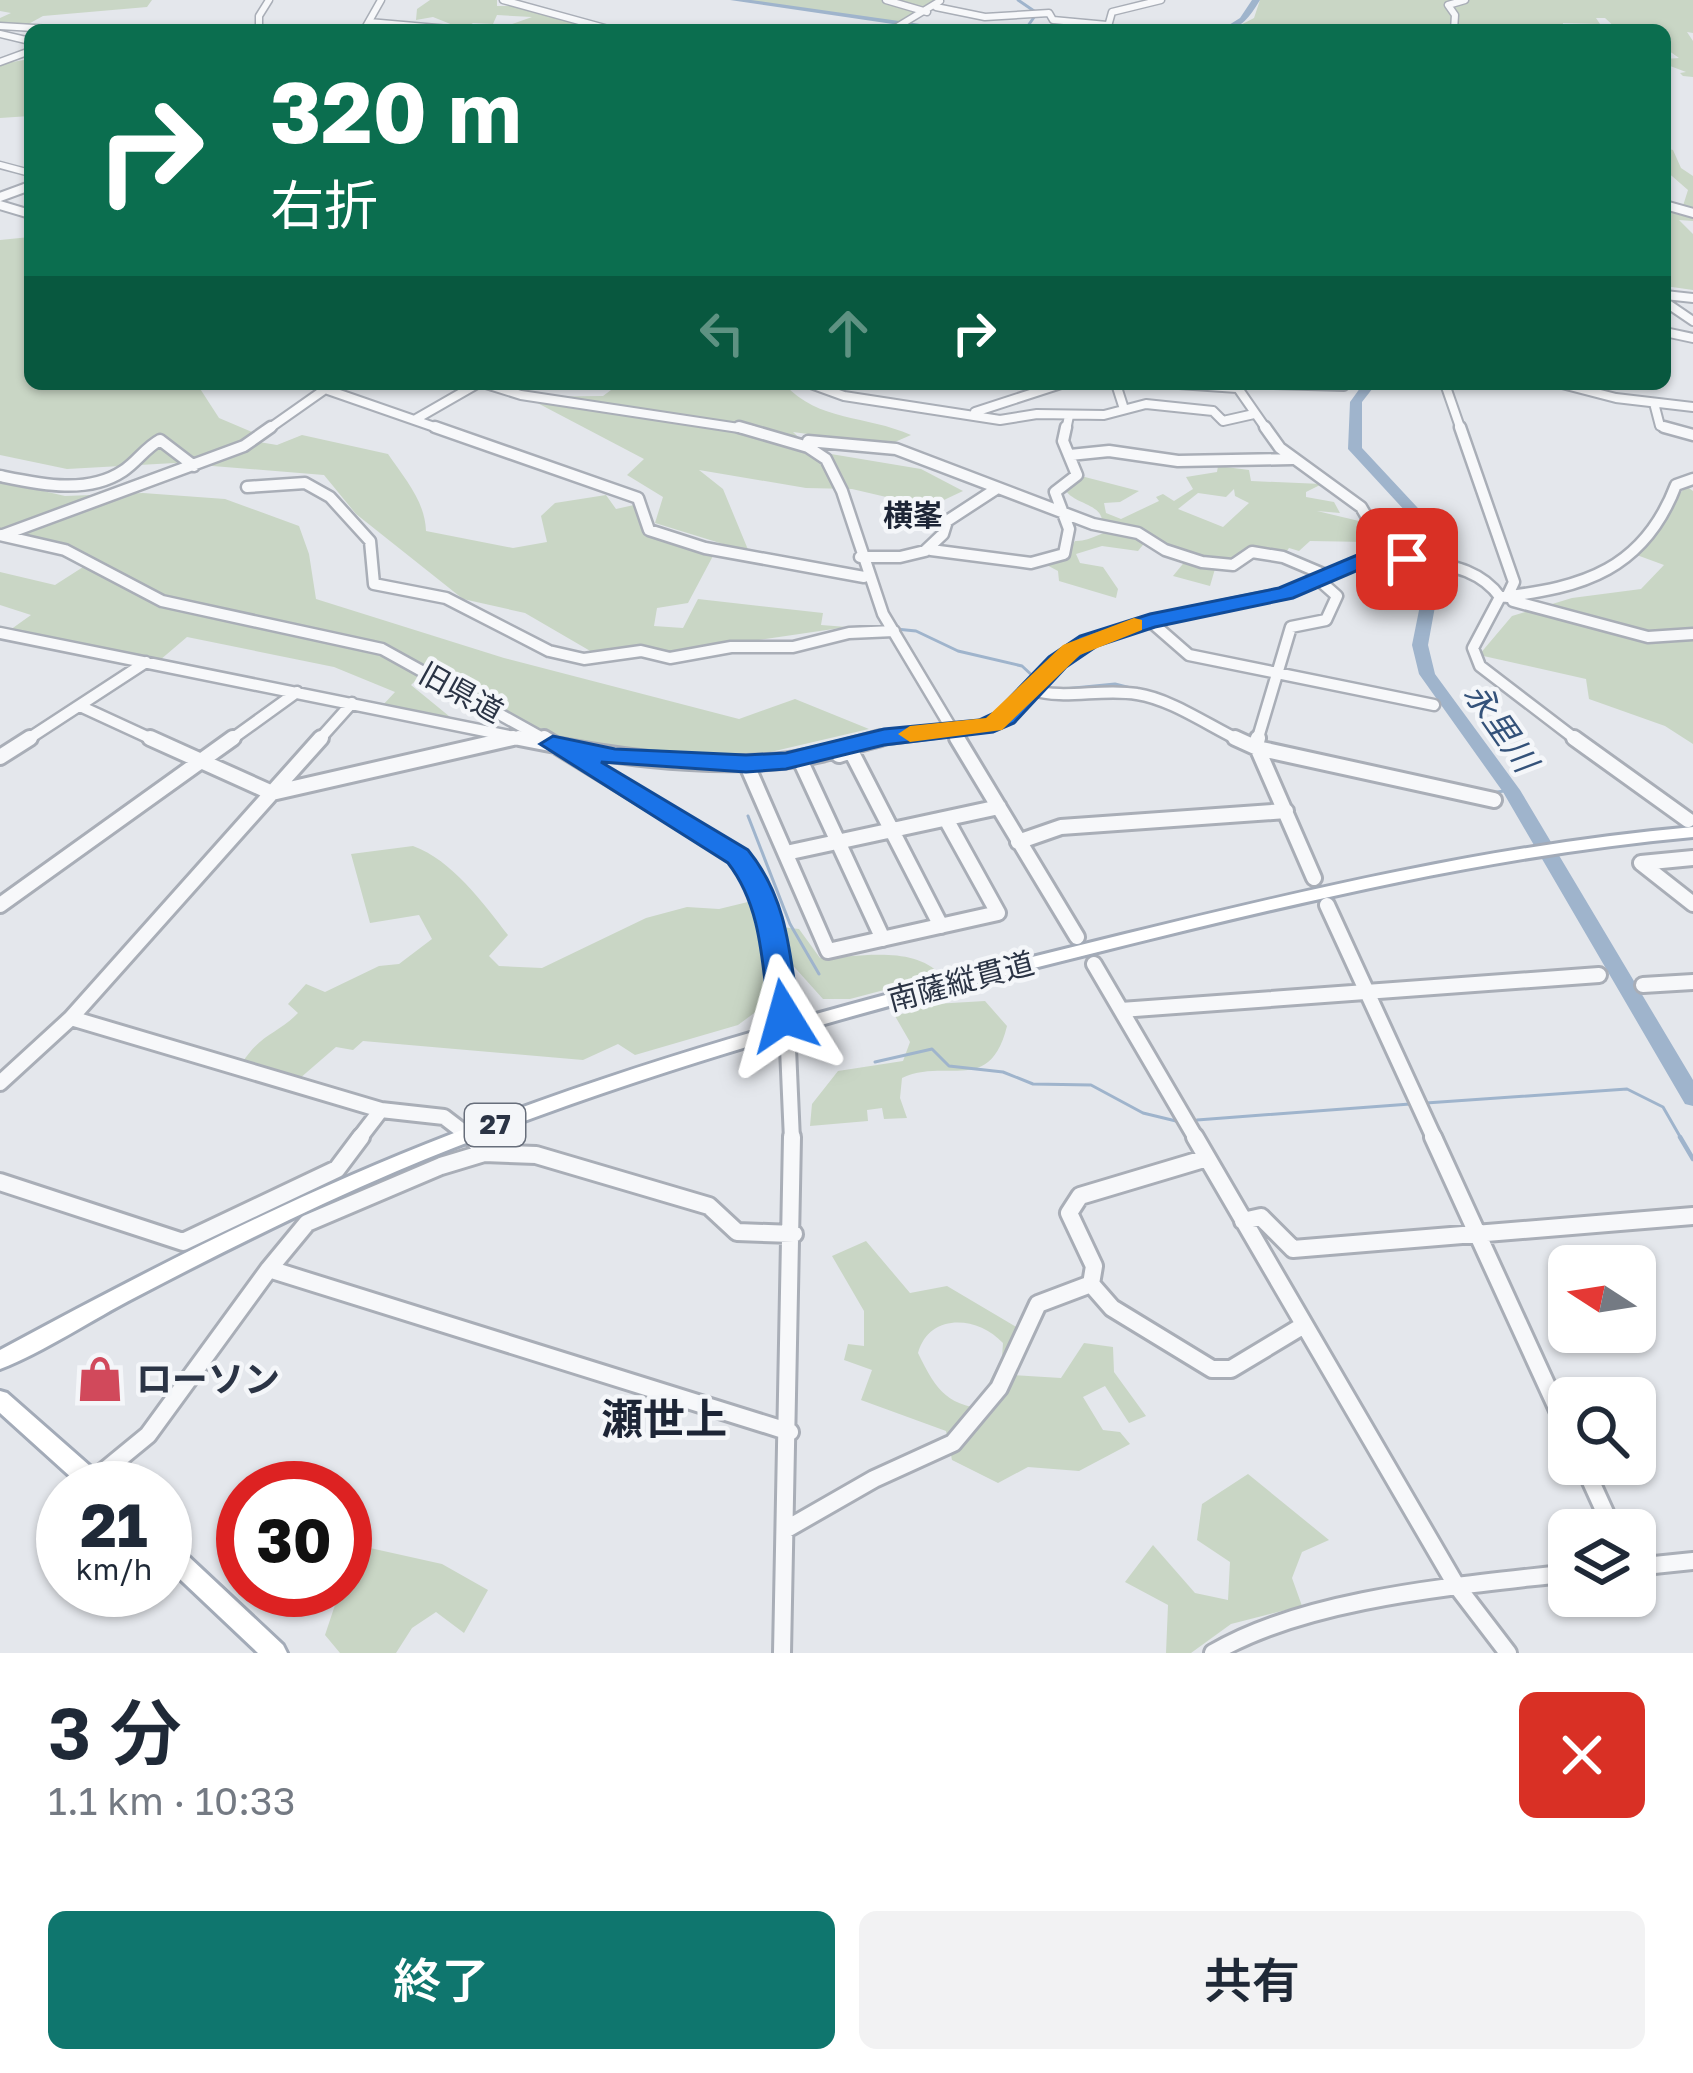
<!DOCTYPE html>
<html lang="ja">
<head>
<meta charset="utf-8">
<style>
	body { margin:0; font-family:"Golos Text","Noto Sans JP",sans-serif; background:#f2f2f3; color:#1f2937; height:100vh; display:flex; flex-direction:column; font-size:45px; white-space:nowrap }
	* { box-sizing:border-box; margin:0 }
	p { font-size:39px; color:#747a83 }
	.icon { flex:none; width:66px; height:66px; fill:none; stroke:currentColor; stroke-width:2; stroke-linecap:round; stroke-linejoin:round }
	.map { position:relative; height:1653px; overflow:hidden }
	.sheet { display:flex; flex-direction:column; background:#fff; flex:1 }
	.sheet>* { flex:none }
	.top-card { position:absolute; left:24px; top:24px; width:1647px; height:366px; border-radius:18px; box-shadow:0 3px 9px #0004; background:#0b6e4f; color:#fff; overflow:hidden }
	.needle { width:78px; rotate:282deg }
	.fabs { position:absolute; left:1548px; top:1245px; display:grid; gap:24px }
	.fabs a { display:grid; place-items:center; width:108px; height:108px; border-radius:18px; background:#fff; box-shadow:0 3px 9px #0004; font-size:60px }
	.speed { position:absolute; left:36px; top:1461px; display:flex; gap:24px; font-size:60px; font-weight:700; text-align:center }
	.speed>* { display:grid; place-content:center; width:156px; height:156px; border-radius:50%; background:#fff; box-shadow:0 3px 9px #0004; line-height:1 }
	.speed small { font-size:30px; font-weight:400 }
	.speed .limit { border:18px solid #d22; background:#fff; color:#111 }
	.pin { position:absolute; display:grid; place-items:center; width:102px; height:102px; color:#fff; margin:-51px; border-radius:24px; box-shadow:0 6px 18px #0006 }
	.me { position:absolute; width:132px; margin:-66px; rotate:352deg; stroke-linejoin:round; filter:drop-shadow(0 0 9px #0008) }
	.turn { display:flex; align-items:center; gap:42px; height:252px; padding:0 48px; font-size:54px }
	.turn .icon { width:156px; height:156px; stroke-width:2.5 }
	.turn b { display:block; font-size:84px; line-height:102px }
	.lanes { display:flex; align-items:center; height:114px; padding:0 48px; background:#0003; justify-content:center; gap:60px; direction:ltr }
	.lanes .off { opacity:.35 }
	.round { display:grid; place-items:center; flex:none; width:126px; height:126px; border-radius:18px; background:#f2f2f3 }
	.overview { display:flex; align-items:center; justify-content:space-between; height:204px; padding:0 48px }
	h1 { font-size:72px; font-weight:600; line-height:90px }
	.cta { display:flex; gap:24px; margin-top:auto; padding:24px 48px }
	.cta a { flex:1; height:138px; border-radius:18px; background:#0f766e; color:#fff; font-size:48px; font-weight:600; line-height:138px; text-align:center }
	.cta a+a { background:#f2f2f3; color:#1f2937 }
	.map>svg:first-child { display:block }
	.green { fill:#c9d6c5; fill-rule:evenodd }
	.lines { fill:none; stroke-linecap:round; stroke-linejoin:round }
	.stream-far1 { stroke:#9fb4cc; stroke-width:3 }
	.stream { stroke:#9fb4cc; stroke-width:4.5 }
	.river { fill:#9fb4cc; fill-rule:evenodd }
	.minor-far4-casing { stroke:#a9aeb7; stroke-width:9 }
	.minor-far3-casing { stroke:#a9aeb7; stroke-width:12 }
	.minor-far2-casing { stroke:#a9aeb7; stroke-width:15 }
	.minor-far1-casing { stroke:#a9aeb7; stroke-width:20 }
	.minor-casing { stroke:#a9aeb7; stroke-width:22 }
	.major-casing { stroke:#a3abb8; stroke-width:6 }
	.minor-far4 { stroke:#f7f8fa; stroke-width:6 }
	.minor-far3 { stroke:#f7f8fa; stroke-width:8 }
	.minor-far2 { stroke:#f7f8fa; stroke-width:10 }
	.minor-far1 { stroke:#f7f8fa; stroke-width:14 }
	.minor { stroke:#f7f8fa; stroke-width:16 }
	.major { fill:#fff; fill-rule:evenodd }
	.route { fill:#1a73e8; stroke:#114b97; stroke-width:3 }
	.slow { fill:#f59e0b }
	.labels { text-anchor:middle; stroke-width:9; stroke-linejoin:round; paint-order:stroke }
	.shield { fill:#f4f6f9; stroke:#676e7b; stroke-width:3 }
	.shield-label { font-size:27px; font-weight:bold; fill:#2b3445 }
	.far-quarter-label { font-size:30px; font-weight:bold; fill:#1d2536; stroke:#f4f6f9 }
	.street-label { font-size:30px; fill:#2b3445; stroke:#f4f6f9 }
	.water-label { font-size:33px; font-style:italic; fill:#34527a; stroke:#f4f6f9 }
	.near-poi-label { font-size:36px; font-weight:bold; fill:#2b3445; stroke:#f4f6f9; text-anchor:start }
	.near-quarter-label { font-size:42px; font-weight:bold; fill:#1d2536; stroke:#f4f6f9 }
</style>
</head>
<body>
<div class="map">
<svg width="1693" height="1653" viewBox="0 0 1693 1653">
	<rect width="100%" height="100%" fill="#e4e7ec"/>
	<path class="green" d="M 0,0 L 152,0 L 147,7 L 43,16 L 23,27 L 0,24 L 0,18 L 11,13 L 0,11 Z
		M 430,0 L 497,0 L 497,6 L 519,6 L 602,30 L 501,28 L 532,17 L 497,15 L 493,24 L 473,23 L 463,29 L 433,17 L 416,20 L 417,9 Z
		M 740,0 L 935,0 L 935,6 L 903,23 Z
		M 1260,0 L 1693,0 L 1693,33 L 1687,32 L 1693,41 L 1693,77 L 1683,76 L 1680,73 L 1686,72 L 1665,64 L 1665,59 L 1679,58 L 1665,48 L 1665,30 L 1618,30 L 1605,18 L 1596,18 L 1600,24 L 1563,23 L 1562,30 L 1284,30 L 1253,24 L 1231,30 L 1254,18 Z
		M 30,59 L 30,116 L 0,118 L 0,64 Z
		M 1665,148 L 1673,150 L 1681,168 L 1693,176 L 1693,221 L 1679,220 L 1693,234 L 1693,290 L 1665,286 L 1665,208 L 1681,212 L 1688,190 L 1665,170 Z
		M 30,237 L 30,384 L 197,384 L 219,418 L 252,432 L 259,442 L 277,445 L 302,435 L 388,454 C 405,479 425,501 426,531 L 513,548 L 547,542 L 541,516 L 555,503 L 606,495 L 616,509 L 634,505 L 643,532 L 714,554 L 688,603 L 657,608 L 654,626 L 683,628 L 698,599 L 823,613 L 821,625 L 847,627 L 665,654 L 641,647 L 592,652 L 525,613 L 463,599 L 356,514 L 324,475 L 175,463 L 67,469 L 0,455 L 0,240 Z
		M 619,384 L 730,388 L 784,384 C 819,422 866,415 911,435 L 888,445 L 793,432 L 813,451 L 921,469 L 963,491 L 929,507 L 852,489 L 806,488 L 699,470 L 723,489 L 749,552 L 655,523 L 663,497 L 627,475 L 644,459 L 526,397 L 603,396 Z
		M 1218,466 L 1249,470 L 1251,481 L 1322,484 L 1306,492 L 1306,497 L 1334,502 L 1340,513 L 1317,511 L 1359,521 L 1371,538 L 1367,542 L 1310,541 L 1299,551 L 1289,548 L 1284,555 C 1259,551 1241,563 1217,562 L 1210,586 L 1173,576 L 1186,560 L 1146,541 L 1138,551 L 1102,546 L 1076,554 L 1080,563 L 1103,567 L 1118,589 L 1116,598 L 1059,581 L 1058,571 L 1043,563 L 1069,551 L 1075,541 C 1090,542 1105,530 1122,527 L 1102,520 C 1100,503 1072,504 1064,488 L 1081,476 L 1139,491 L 1120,502 L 1104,503 L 1106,513 L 1121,519 L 1159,501 L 1156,497 L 1163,494 L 1174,501 L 1193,489 L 1186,477 L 1217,472 ZM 1234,489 L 1235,496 L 1249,503 L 1223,527 L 1178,509 L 1198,493 L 1226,497 Z
		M 0,481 L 65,496 L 143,493 L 225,499 L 299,526 L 309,554 L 316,599 L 504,658 L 739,719 L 795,699 L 869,729 L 754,756 L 600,752 L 555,740 L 427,670 L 411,685 L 455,721 L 382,706 L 395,692 L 334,667 L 187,637 L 160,660 L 10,630 L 31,615 L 0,605 L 0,572 L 55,585 L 94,560 L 0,532 Z
		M 1686,486 L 1693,491 L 1693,744 L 1665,726 L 1589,699 L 1586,679 L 1479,655 L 1512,616 L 1572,598 L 1641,589 L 1664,565 L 1634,554 Z
		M 413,846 C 452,860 483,903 508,935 L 489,956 L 499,966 L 542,968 L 646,918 L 687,907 L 719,909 L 752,901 L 763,918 L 773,999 L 738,1025 L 635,1055 L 618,1044 L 583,1060 L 363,1041 L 353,1050 L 336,1047 L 299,1079 L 242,1063 C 261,1033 278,1034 298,1013 L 288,1004 L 306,984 L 325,992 L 379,966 L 399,964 L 432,939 L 419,915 L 370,923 L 351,854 Z
		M 781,927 L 799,929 L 820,958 C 860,957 913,945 941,975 L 850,999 L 823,999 L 788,960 Z
		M 985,1001 L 1007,1026 C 990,1096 946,1057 902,1078 L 900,1098 L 907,1118 L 884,1119 L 882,1108 L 867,1110 L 868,1121 L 810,1126 L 812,1104 L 838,1071 L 903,1061 L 910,1042 L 895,1016 L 934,1004 Z
		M 866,1241 L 910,1293 L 947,1286 L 1018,1328 L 996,1383 L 982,1397 L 1002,1357 L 1003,1343 C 977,1315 929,1313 918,1353 C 937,1392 948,1407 994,1410 L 1014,1375 L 1061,1378 L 1084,1343 L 1113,1347 L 1114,1372 L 1146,1416 L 1129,1423 L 1105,1386 L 1083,1397 L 1103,1430 L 1120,1432 L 1130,1444 L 1079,1471 L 1028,1467 L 998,1483 L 952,1460 L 946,1431 L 861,1400 L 872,1370 L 844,1360 L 848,1344 L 864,1346 L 864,1311 L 832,1256 Z
		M 1248,1474 L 1329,1540 L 1302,1552 L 1292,1578 L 1302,1606 L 1231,1624 L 1191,1653 L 1166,1653 L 1168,1605 L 1125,1582 L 1153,1545 L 1195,1593 L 1228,1600 L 1230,1562 L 1197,1540 L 1202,1504 Z
		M 370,1548 L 442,1564 L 488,1590 L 464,1633 L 436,1612 L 412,1628 L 396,1653 L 340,1653 L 325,1635 L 340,1590 L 345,1590 L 346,1573 Z"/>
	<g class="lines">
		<path class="stream-far1" d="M 1018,0 L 1037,13 L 1025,30
			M 896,629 L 916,631 L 958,651 L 1022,666 L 1035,678
			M 1064,689 L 1115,684 L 1166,697
			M 1497,792 L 1511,790
			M 748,816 L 790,924 L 819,974
			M 875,1062 L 932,1049 L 949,1066 L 1003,1072 L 1033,1084 L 1091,1085 L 1143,1113 L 1176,1121
			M 1426,1103 L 1627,1089 L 1663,1107 L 1682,1140
			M 1197,1120 L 1410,1104"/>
		<path class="stream" d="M 1680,1137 L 1693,1159"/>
		<path class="river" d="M 730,0 L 751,0 L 920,24 L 1005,30 L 920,28 Z
			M 1252,0 L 1260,0 C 1250,16 1242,30 1221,30 L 1240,18 Z
			M 1363,384 L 1376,384 L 1362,402 L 1362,448 L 1430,521 L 1446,546 L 1428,645 L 1435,674 L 1520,790 L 1693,1080 L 1693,1106 L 1685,1104 L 1503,792 L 1419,674 L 1412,645 L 1432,546 L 1419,526 L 1348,449 L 1350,402 Z"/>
		<defs>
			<path id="minor-far4" d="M 503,0 L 612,30
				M 886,0 L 927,12
				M 936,7 L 985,17 L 1049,13 L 1053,20 L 1107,25
				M 369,22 L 460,30
				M 0,26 L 68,30
				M 259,28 L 259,16 L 269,0
				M 112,30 L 356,30
				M 364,30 L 381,0
				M 892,30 L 940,1
				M 1107,30 L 1112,12 L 1161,0
				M 1454,30 L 1455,15 L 1448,5 L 1465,0
				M 0,34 L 30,41
				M 0,62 L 30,51
				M 0,165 L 30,173
				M 22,189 L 30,186"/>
			<path id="minor-far3" d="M 0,197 L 30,186
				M 0,205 L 30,214
				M 1665,205 L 1693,213
				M 1665,295 L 1693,298
				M 1665,302 L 1693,321
				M 1665,332 L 1693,338
				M 486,384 L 521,395 L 752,430
				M 811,384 L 844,396 L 1000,420 L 1037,414 L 1104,415 L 1146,404 L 1213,411 L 1223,421 L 1254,414
				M 1116,384 L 1124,409
				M 1179,384 L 1237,388
				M 1235,384 L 1267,430
				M 1273,384 L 1344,386
				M 1445,384 L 1461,430
				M 1562,384 L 1616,398 L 1693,407
				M 325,389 L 443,430
				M 1654,403 L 1660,426 L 1675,430
				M 975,412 L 1061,384
				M 416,419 L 477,384
				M 267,430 L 331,385
				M 1066,430 L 1069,416"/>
			<path id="minor-far2" d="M 435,427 L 638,498 L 649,530 L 705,548 L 864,577
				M 739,427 L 808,447 L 826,459 L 842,491 L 883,614 L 959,741
				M 1265,427 L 1280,448 L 1361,507 L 1386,550 C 1425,565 1474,560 1500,597 L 1473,648 L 1480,666 L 1578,741
				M 1460,427 L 1514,582 L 1507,597
				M 1664,427 L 1693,435
				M 808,441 L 896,449 L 1093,524 L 1138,533 L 1165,550 L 1202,562 L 1233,565 L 1252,552 L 1283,557 L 1328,576
				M 1070,455 L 1109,451 L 1178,461 L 1292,459
				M 0,476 C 39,484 87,495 123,471 C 137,462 145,448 160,440 L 194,466
				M 247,487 L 305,483 L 330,497 L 370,541 L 374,584 L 446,598 L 549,651 L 584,659 L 641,651 L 670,658 L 731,647 L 793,647 L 849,633 L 894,631
				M 0,535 L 65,550 L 162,601 L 382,649 L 548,741
				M 3,535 L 244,446 L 271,427
				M 931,550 L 1031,563 L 1064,554 L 1069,529 L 1055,492 L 1077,475 L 1063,441 L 1066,427
				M 860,557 L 900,557 L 925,551 L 943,534 L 947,521 L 996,489
				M 1500,597 C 1584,588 1644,569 1676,485 L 1693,479
				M 1513,601 L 1648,637 L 1693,634
				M 1150,621 L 1189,655 L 1434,705
				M 0,633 L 534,741
				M 1033,690 C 1063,700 1103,688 1137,694 C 1171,699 1209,726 1241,741
				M 80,706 L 156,741
				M 25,741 L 146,662
				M 229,741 L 297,692
				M 318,741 L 352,703
				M 502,741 L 513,738
				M 869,741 L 993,725 L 1058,662 L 1088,641 L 1150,621 L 1285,593 L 1386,550
				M 1257,741 L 1291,627 L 1326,620 L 1337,596 L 1319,580"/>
			<path id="minor-far1" d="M 150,738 L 272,793 L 513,738
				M 519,738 C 604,755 693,769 781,761 C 814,758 849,746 881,738
				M 544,738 L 738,857 L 764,895 L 784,1016
				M 957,738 L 1077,937
				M 1235,738 L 1257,748 L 1494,800
				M 1258,738 L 1256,745 L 1314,878
				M 1574,738 L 1688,820
				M 839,755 L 851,751 L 941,926
				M 0,757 L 30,738
				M 746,763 L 828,951 L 998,913 L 946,819
				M 802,764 L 883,939
				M 1018,842 L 1061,827 L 1286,811
				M 786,853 L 999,807
				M 1693,858 L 1641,863 L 1693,904
				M 0,905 L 233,738
				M 1327,905 L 1435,1140
				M 1094,964 L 1197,1140
				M 1643,985 L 1693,982
				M 1121,1010 L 1599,975
				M 71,1018 L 381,1110 L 444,1117 L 474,1140
				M 788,1048 L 792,1140
				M 0,1083 L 71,1018 L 321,738
				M 358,1140 L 381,1110"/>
			<path id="minor" d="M 472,1137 L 484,1153 L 536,1155 L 709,1206 L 737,1232 L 794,1234
				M 1195,1137 L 1456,1585 L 1508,1653
				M 1433,1137 L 1569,1434
				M 484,1153 L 441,1166 L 307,1223 L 269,1269 L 790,1432
				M 0,1182 L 183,1242 L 337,1169 L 361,1137
				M 1243,1221 L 1261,1217 L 1293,1249 L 1693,1216
				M 1091,1284 L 1112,1308 L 1212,1369 L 1231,1369 L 1304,1325
				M 1583,1464 L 1613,1530
				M 92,1481 L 148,1435 L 269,1269
				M 785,1530 L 874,1479 L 953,1443 L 999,1388 L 1038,1304 L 1091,1284 L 1094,1266 L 1069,1213 L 1080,1196 L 1207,1158
				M 1635,1567 L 1693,1561
				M 782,1653 L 792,1137
				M 1213,1653 C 1308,1597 1460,1586 1569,1573"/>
			<path id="major" d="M 1693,827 L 1693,837 C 1494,855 1300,902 1106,950 C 866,1009 626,1075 397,1171 C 308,1209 222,1252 136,1297 C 93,1319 44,1352 0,1369 L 0,1350 C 146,1271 294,1195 449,1135 C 667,1049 897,990 1125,934 C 1313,888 1500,844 1693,827 Z
				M 0,1391 L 7,1393 L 107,1481 L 110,1488 L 83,1488 L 0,1413 Z
				M 165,1539 L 173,1542 L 283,1645 L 287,1653 L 258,1653 L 165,1565 Z"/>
		</defs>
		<use href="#minor-far4" class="minor-far4-casing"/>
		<use href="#minor-far3" class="minor-far3-casing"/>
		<use href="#minor-far2" class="minor-far2-casing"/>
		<use href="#minor-far1" class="minor-far1-casing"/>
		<use href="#minor" class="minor-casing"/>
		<use href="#major" class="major-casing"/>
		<use href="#minor-far4" class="minor-far4"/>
		<use href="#minor-far3" class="minor-far3"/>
		<use href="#minor-far2" class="minor-far2"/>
		<use href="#minor-far1" class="minor-far1"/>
		<use href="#minor" class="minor"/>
		<use href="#major" class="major"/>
	</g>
	<path class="route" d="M 1386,543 L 1418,559 L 1407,566 L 1386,558 L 1293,598 L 1155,627 L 1097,646 L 1066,667 L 1014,723 L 993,732 L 884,745 L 786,769 L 746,772 L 601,762 L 748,850 C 788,899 790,955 799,1016 L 795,1024 L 773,1024 L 769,1016 C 762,963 762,907 728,863 L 540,744 L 553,736 L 615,749 L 746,755 L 786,753 L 884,729 L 979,720 L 996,712 L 1049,657 L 1080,636 L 1150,614 L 1279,588 Z"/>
	<path class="slow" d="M 1134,618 L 1142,620 L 1142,630 L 1080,655 L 1002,730 L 910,742 L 898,734 L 910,726 L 986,718 L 1063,645 Z"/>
	<defs>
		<symbol id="shop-bare" viewBox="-9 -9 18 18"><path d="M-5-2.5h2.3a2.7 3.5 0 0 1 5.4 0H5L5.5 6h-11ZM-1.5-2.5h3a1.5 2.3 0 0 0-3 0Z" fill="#d1495b" stroke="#f4f6f9" stroke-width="2.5" paint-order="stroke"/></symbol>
	</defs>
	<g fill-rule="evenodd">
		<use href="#shop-bare" x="67" y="1346" width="66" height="66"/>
	</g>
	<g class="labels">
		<rect class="shield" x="465" y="1104" width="60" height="42" rx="9"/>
		<g class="shield-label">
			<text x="495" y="1134">27</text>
		</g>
		<g class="far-quarter-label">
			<text x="913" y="526">横峯</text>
		</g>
		<g class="street-label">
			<text transform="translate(461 693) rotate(29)" y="10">旧県道</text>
			<text transform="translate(961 982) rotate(-15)" y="10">南薩縦貫道</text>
		</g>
		<g class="water-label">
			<text transform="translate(1501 727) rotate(55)" y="12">永里川</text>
		</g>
		<g class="near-poi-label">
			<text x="136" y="1392">ローソン</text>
		</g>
		<g class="near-quarter-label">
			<text x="664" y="1434">瀬世上</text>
		</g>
	</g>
</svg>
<div class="fabs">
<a><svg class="needle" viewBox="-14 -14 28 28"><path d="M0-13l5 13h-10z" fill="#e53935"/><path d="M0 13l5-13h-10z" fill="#747a83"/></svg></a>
<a><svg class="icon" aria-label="search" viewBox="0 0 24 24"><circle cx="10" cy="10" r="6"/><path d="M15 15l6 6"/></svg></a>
<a><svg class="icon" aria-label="layers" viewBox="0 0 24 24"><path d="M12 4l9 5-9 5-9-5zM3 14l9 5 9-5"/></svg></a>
</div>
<div class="speed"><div>21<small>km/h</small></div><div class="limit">30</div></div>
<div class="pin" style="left:1407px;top:559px;background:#d93025"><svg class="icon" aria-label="arrive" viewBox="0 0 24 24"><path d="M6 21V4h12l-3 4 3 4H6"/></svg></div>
<svg class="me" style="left:784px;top:1016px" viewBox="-20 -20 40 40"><path d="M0-17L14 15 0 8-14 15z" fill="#1a73e8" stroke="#fff" stroke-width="4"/></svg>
<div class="top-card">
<div class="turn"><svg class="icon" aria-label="right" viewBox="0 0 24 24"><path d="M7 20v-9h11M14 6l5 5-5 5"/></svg><div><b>320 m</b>右折</div></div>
<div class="lanes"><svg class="icon off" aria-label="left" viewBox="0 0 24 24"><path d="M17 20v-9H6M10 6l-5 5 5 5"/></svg><svg class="icon off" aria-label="ahead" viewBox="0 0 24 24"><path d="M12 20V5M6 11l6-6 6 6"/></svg><svg class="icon" aria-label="right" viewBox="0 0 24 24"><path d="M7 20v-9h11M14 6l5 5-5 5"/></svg></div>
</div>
</div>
<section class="sheet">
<div class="overview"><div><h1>3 分</h1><p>1.1 km · 10:33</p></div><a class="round" style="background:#d93025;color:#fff"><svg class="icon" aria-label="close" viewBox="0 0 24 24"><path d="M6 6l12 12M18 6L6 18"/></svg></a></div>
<div class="cta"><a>終了</a><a>共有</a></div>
</section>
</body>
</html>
